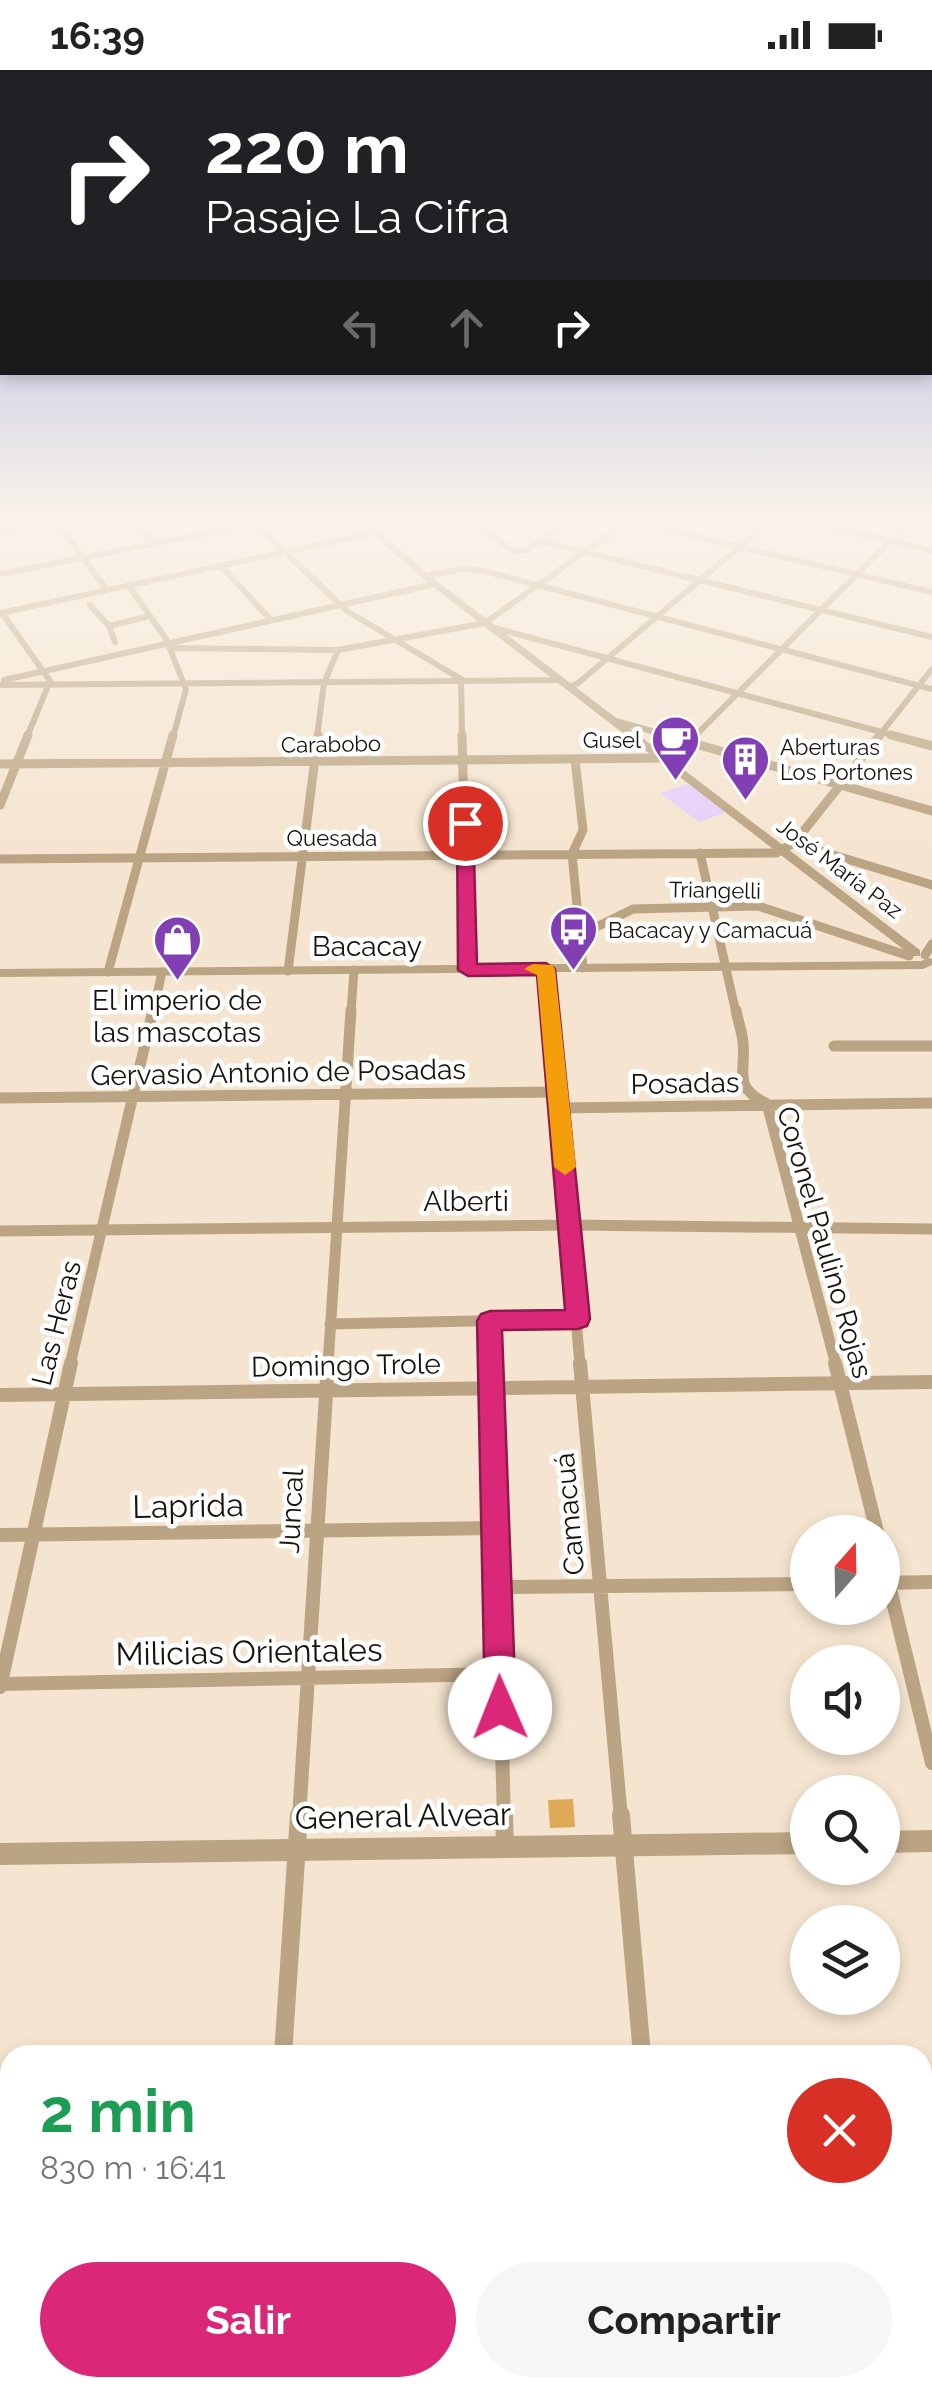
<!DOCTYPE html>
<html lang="es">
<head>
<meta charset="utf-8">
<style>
	body { margin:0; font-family:Raleway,sans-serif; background:#f6f6f6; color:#222; height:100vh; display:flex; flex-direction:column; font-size:38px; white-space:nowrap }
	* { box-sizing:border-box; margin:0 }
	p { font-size:32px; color:#767676 }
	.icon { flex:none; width:55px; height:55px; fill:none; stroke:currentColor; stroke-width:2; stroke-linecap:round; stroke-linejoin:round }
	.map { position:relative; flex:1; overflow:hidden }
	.details { position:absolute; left:0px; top:1975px; width:932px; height:352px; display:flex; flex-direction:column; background:#fff; border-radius:30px 30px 0 0; box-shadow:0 5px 15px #0003 }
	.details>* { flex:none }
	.hud { position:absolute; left:0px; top:0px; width:932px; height:305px; box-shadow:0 5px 15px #0003; background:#202124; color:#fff; overflow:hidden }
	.needle { width:65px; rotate:20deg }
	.controls { position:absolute; left:790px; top:1445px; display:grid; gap:20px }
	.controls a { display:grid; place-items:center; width:110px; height:110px; border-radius:50%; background:#fff; box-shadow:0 5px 15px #0003; font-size:50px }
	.pin { position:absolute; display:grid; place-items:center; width:85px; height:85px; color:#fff; margin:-42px; border:5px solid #fff; border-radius:50%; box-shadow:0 2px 10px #0007 }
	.me { position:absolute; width:110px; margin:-55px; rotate:359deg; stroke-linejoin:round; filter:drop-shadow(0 0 8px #0008) }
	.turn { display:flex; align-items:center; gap:35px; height:210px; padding:0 40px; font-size:45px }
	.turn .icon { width:130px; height:130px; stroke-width:2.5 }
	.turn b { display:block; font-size:70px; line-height:85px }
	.lanes { display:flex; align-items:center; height:95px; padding:0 40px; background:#0003; justify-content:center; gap:50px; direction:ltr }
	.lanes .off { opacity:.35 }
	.round { display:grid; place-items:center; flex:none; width:105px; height:105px; border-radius:52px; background:#f6f6f6 }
	.head { display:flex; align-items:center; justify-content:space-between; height:170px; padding:0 40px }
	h1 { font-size:60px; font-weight:700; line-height:75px; color:#1e9e55 }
	.primary-button { display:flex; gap:20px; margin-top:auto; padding:20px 40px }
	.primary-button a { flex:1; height:115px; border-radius:60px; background:#db2777; color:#fff; font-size:40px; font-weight:700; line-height:115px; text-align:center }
	.primary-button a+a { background:#f6f6f6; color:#222 }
	.status { display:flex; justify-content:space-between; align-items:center; height:70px; padding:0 50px; background:#fff; direction:ltr }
	.status svg { height:28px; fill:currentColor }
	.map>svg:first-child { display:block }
	.green { fill:#e5cffb }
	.building { fill:#deaa57 }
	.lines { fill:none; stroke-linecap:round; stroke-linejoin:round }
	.minor-far4 { stroke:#bba483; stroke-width:6 }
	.minor-far3 { stroke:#bba483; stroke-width:9 }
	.minor-far2 { stroke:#bba483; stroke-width:11 }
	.minor-far1 { stroke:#bba483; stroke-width:14 }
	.minor { stroke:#bba483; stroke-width:18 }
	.tertiary { fill:#bba483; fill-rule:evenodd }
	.route { fill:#db2777; stroke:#8e194d; stroke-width:2.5 }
	.slow { fill:#f59e0b }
	.labels { text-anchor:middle; stroke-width:9; stroke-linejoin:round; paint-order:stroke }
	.far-poi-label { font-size:22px; fill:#18130b; stroke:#fff; text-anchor:start }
	.far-street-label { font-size:22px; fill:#18130b; stroke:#fff }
	.street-label { font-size:28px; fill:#18130b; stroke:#fff }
	.poi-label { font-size:28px; fill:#18130b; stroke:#fff }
	.near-street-label { font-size:32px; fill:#18130b; stroke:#fff }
</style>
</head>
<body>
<div class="status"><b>16:39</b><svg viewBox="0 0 49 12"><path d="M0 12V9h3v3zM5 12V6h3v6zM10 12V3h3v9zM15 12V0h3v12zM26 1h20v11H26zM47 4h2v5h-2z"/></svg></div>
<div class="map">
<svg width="932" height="2326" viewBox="0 0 932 2326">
	<rect width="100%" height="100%" fill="#f5e5d0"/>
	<path class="green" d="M 688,714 L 727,742 L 699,752 L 660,723 Z"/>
	<path class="building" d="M 573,1729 L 575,1757 L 550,1758 L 548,1730 Z"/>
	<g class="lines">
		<path class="minor-far4" d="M 56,451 L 107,520
			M 134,451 L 155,474
			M 252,451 L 347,541 L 461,609 L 462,667
			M 473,451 L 514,482 L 527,480 L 565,451
			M 630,451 L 932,522
			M 800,451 L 932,480
			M 0,461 L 55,451
			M 539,471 L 932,567
			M 221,496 L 271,550
			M 0,504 L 270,451
			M 425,506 L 462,499 L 484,501 L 932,619
			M 129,516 L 166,569 L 186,619 L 173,667
			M 90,535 L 109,556 L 115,572
			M 0,543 L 374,463
			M 2,543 L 50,611 L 27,667
			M 109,556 L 150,546
			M 491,557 L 900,667
			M 169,578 L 338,580 L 485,553 L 628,451
			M 4,610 L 435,514
			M 0,615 L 558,610
			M 568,617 L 577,614 L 770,451
			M 612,650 L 673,667
			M 317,667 L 324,613 L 338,580
			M 694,667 L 910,451
			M 878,667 L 932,599"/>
		<path class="minor-far3" d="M 462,665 L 468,900
			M 664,665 L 932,741
			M 891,665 L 932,676
			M 575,690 L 583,760 L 572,784 L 583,898
			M 668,693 L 696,665
			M 0,694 L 662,688
			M 0,735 L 28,665
			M 794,773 L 932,815
			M 700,783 L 736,943
			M 0,789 L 776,783 L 794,773 L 880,665
			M 580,865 L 633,839 L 758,836 L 909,886
			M 925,885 L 932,874
			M 545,899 L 549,943
			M 288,901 L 318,665
			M 108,902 L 173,665
			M 153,943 L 162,902
			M 351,943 L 354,900"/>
		<path class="minor-far2" d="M 549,940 L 580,1295
			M 736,940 C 738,951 742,962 743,972 C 746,1005 732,1016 767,1034 L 836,1295
			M 834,976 L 932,976
			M 0,1028 L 557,1022
			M 559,1038 L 932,1033
			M 0,1161 L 570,1155 L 932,1159
			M 490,1251 L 491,1295
			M 330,1254 L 578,1249
			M 70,1295 L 153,940
			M 328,1295 L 351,940"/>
		<path class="minor-far1" d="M 491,1293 L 504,1748
			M 580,1293 L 621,1748
			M 835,1293 L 877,1462
			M 0,1325 L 932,1312
			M 0,1465 L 496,1458
			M 882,1486 L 932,1693
			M 882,1513 L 932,1512
			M 498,1517 L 808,1514
			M 1,1614 L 499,1604
			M 0,1617 L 71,1293
			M 299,1748 L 328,1293"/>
		<path class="minor" d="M 504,1745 L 505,1776
			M 621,1745 L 642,1985
			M 283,1985 L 299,1745
			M 922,2072 L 932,2072
			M 0,2088 L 10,2088
			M 672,2318 L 673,2326
			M 259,2326 L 260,2318"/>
		<path class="tertiary" d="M 357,451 L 366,451 L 438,512 L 920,880 L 920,886 L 912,886 L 432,516 Z
			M 929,888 L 932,889 L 932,895 L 923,899 L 0,907 L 0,899 L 921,891 Z
			M 932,1760 L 932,1782 L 882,1783 L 882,1761 Z
			M 808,1762 L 808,1784 L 0,1795 L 0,1773 Z"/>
	</g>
	<linearGradient id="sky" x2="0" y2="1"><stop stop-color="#92a3e2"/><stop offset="0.58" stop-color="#faf3ea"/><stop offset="1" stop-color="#faf3ea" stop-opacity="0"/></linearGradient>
	<rect width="932" height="777" fill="url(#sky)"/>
	<path class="route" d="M 465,748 L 473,753 L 477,894 L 546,893 L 555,899 L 590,1249 L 587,1256 L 578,1259 L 502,1260 L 516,1638 L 511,1649 L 500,1654 L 490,1649 L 485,1638 L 477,1251 L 481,1244 L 490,1241 L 565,1240 L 537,905 L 468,906 L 458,900 L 457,753 Z"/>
	<path class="slow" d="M 533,894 L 552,895 L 555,899 L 576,1097 L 565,1105 L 554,1097 L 537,905 L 524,899 Z"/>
	<defs>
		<symbol id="cafe-pin" viewBox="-11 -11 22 30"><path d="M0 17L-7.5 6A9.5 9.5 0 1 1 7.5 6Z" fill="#813fb3" stroke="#fff"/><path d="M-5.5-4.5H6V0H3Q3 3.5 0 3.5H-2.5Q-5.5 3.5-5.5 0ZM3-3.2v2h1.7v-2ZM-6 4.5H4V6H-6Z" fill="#fff"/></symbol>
		<symbol id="building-pin" viewBox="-11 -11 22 30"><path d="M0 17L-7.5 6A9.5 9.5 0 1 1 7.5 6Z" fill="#813fb3" stroke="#fff"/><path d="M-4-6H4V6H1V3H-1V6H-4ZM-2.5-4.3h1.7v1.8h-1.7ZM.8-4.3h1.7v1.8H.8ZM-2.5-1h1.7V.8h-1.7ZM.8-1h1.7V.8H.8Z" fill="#fff"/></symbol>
		<symbol id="bus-pin" viewBox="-11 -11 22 30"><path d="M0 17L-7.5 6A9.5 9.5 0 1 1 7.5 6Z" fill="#813fb3" stroke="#fff"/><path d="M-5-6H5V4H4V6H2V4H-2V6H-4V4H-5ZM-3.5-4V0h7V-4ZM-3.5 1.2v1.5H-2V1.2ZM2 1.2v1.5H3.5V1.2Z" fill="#fff"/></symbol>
		<symbol id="shop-pin" viewBox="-11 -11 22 30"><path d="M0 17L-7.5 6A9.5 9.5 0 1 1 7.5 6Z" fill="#813fb3" stroke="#fff"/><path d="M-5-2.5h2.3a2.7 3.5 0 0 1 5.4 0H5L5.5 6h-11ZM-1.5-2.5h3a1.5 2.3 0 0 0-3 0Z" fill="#fff"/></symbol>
	</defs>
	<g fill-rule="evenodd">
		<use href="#cafe-pin" x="648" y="642" width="55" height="75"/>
		<use href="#building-pin" x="718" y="662" width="55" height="75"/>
		<use href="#bus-pin" x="546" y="832" width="55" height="75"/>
		<use href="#shop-pin" x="150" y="842" width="55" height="75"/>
	</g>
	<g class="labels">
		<g class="far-poi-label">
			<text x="641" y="678" text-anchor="end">Gusel</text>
			<text x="780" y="685">Aberturas<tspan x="780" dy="25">Los Portones</tspan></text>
			<text x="608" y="868">Bacacay y Camacuá</text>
		</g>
		<g class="far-street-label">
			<text transform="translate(331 674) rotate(-1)" y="8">Carabobo</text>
			<text x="332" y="776">Quesada</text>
			<text transform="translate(840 798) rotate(37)" y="8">José María Paz</text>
			<text transform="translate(715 820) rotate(1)" y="8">Triangelli</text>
		</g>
		<g class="street-label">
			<text x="367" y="886">Bacacay</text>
			<text transform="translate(278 1002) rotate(-1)" y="10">Gervasio Antonio de Posadas</text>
			<text transform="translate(685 1013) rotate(-1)" y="10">Posadas</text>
			<text x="466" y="1141">Alberti</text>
			<text transform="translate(825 1172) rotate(74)" y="10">Coronel Paulino Rojas</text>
			<text transform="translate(56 1253) rotate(-76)" y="10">Las Heras</text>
			<text transform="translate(346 1295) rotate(-1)" y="10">Domingo Trole</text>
			<text transform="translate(291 1441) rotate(-87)" y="10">Juncal</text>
			<text transform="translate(569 1444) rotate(-95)" y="10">Camacuá</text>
		</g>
		<g class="poi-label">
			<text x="177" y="940">El imperio de<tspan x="177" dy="32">las mascotas</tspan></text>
		</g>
		<g class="near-street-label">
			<text transform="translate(188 1436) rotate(-1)" y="11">Laprida</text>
			<text transform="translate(249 1582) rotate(-1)" y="11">Milicias Orientales</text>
			<text transform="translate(403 1746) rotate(-1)" y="11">General Alvear</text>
		</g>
	</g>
</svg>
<div class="controls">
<a><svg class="needle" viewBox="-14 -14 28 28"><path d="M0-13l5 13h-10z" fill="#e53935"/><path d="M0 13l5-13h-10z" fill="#767676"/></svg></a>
<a><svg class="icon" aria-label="sound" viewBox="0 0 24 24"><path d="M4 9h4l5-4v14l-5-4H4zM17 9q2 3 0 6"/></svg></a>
<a><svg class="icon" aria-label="search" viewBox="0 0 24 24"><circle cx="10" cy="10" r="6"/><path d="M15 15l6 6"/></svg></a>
<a><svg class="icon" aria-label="layers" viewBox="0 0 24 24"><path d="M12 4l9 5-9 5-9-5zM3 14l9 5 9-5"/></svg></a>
</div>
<div class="pin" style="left:465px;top:753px;background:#d93025"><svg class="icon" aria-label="arrive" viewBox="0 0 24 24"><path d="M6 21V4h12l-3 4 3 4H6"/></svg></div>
<svg class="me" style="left:500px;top:1638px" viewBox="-20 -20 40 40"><circle r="19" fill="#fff"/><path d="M0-13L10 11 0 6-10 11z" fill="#db2777"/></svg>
<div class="hud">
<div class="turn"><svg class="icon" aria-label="right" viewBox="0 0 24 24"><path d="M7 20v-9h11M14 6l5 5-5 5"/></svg><div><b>220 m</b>Pasaje La Cifra</div></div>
<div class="lanes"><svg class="icon off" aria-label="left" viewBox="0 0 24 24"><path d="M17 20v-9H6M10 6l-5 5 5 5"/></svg><svg class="icon off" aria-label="ahead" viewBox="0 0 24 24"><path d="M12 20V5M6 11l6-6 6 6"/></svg><svg class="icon" aria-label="right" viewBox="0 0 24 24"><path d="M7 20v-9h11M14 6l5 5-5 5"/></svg></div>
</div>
<section class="details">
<div class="head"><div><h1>2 min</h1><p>830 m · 16:41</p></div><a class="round" style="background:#d93025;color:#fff"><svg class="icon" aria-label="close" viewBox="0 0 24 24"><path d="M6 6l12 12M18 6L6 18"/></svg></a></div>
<div class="primary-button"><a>Salir</a><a>Compartir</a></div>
</section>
</div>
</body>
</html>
